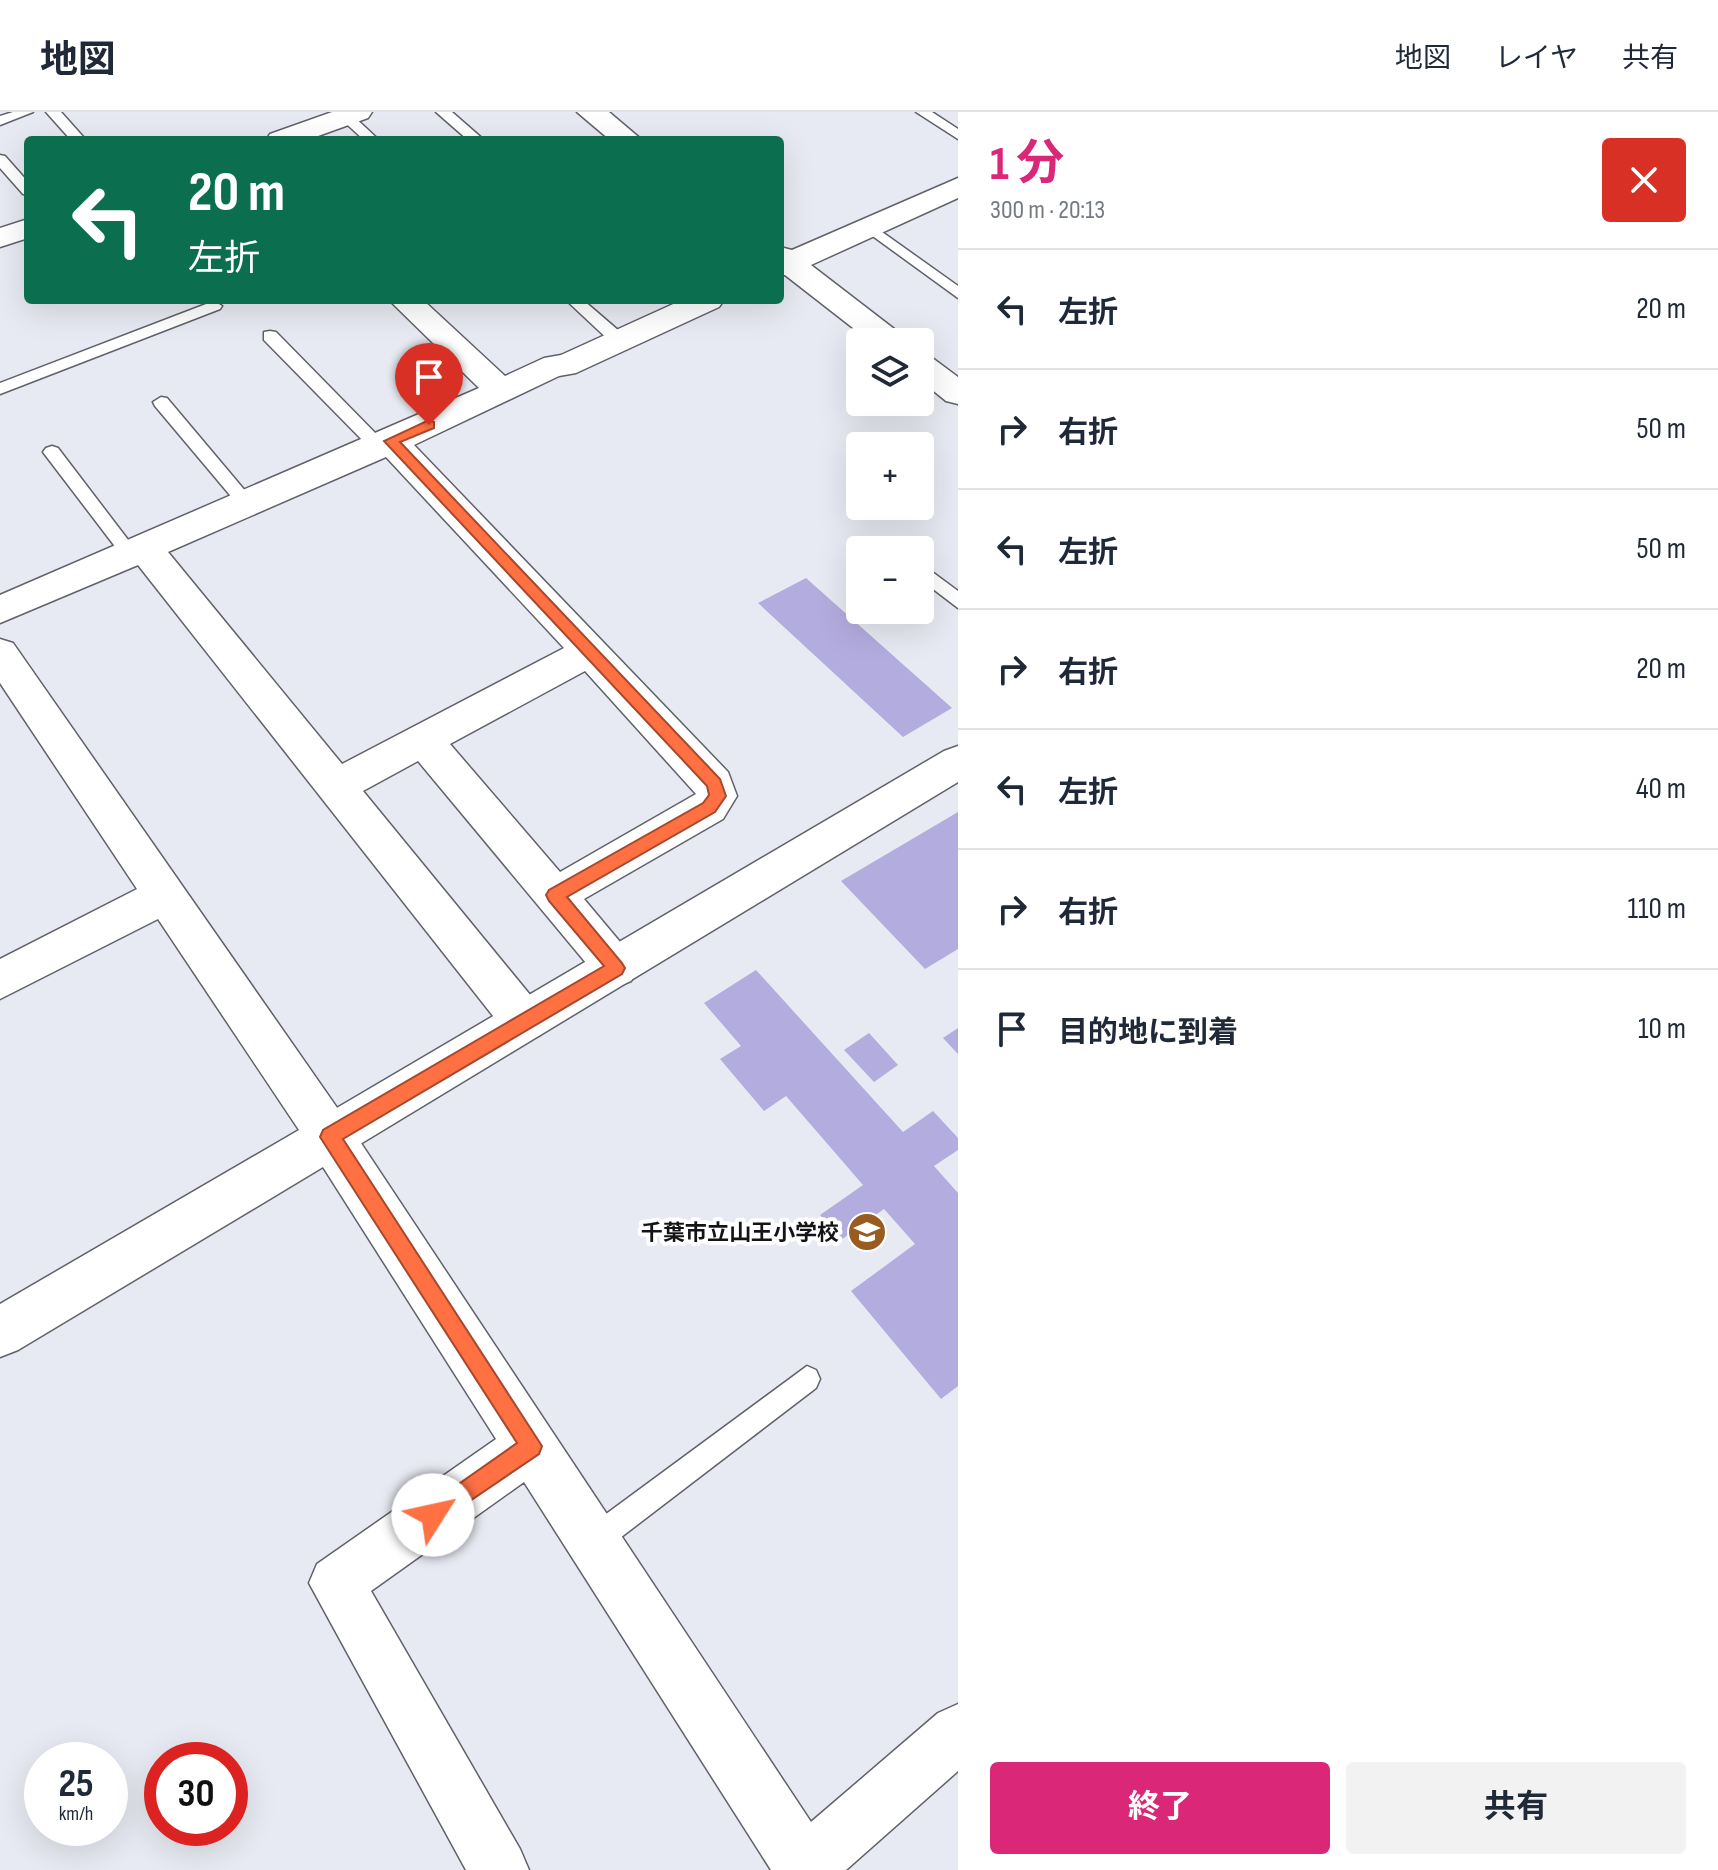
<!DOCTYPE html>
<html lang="ja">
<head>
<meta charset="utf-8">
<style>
	body { margin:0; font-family:"Sofia Sans Condensed","Noto Sans JP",sans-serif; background:#f2f2f3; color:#1f2937; height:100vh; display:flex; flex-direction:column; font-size:30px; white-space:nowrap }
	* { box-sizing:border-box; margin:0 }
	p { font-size:26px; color:#747a83 }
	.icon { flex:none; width:44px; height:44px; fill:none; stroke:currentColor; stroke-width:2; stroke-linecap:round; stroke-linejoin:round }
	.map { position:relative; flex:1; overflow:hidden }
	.side { display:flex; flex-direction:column; background:#fff; width:760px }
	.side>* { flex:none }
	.guide { position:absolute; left:24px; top:24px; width:760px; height:168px; border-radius:8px; box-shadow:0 8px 32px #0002; background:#0b6e4f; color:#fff; overflow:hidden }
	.fabs { position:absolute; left:846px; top:216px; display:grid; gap:16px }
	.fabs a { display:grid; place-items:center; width:88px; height:88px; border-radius:8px; background:#fff; box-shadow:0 8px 32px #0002; font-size:40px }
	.speed { position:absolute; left:24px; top:1630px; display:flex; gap:16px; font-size:40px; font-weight:700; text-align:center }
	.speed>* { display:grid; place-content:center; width:104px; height:104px; border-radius:50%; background:#fff; box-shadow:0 8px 32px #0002; line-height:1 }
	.speed small { font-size:20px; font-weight:400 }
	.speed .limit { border:12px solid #d22; background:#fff; color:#111 }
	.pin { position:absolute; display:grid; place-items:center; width:68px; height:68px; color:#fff; margin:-82px -34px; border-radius:50% 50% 50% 0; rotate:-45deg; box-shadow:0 0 8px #0007 }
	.pin .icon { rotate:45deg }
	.me { position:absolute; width:88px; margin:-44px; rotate:55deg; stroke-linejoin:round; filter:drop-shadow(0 0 6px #0008) }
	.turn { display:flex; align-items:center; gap:28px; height:168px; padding:0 32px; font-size:36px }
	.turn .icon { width:104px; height:104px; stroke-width:2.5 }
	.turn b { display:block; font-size:56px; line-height:68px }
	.round { display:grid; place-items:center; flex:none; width:84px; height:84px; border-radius:8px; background:#f2f2f3 }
	.overview { display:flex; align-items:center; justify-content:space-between; height:136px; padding:0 32px }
	h1 { font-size:48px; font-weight:700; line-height:60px; color:#db2777 }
	.primary-button { display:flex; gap:16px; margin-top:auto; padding:16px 32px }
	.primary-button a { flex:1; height:92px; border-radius:8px; background:#db2777; color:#fff; font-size:32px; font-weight:700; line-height:92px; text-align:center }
	.primary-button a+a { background:#f2f2f3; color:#1f2937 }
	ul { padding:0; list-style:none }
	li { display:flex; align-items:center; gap:24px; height:120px; padding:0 32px; border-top:2px solid #e0e1e3 }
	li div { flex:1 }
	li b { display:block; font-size:30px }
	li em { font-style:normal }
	header { display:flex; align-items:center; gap:48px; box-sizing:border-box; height:112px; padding:0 40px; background:#fff; border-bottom:2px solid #e0e1e3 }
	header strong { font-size:38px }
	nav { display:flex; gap:44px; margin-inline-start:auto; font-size:28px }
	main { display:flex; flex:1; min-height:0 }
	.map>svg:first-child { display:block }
	.building { fill:#b3acde }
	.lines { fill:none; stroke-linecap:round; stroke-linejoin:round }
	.lane-casing { stroke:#606169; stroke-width:3 }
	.street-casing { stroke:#606169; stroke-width:3 }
	.secondary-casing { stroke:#606169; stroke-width:3 }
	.lane { fill:#fff; fill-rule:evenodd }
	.street { fill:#fff; fill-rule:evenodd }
	.secondary { fill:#fff; fill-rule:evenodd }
	.route { fill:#ff7043; stroke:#a6492c; stroke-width:2 }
	.labels { text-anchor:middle; stroke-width:8; stroke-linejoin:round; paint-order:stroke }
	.poi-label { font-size:22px; font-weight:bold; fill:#141417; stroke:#fff; text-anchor:end }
</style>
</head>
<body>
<header>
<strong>地図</strong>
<nav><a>地図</a><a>レイヤ</a><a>共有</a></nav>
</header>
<main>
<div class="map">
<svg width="958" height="1758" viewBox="0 0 958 1758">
	<rect width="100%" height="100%" fill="#e8eaf3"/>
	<path class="building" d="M 806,466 L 952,596 L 903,625 L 758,491 Z
		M 958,700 L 958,837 L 925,857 L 841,769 Z
		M 756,858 L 903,1020 L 933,999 L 958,1026 L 958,1038 L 934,1054 L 958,1081 L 958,1274 L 941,1287 L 851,1179 L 915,1132 L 884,1097 L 841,1128 L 820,1103 L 863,1073 L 786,984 L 764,999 L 720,947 L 741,934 L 704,891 Z
		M 958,916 L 958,942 L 943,926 Z
		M 869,921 L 898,953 L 874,970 L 844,938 Z"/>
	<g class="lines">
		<defs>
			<path id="lane" d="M 13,0 L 33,0 L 0,13 L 0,4 Z
				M 46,0 L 61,0 L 86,28 L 71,28 Z
				M 436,0 L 452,0 L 484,28 L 468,28 Z
				M 916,0 L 932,0 L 958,17 L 958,27 Z
				M 346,1 L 351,2 L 379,28 L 364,28 L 339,5 Z
				M 0,43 L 5,44 L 28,70 L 28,83 L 23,82 L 0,56 Z
				M 868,110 L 958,174 L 958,186 L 863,117 L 861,114 Z
				M 566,188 L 583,188 L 626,225 L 626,233 L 614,233 Z
				M 214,189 L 222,194 L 220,197 L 0,282 L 0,271 Z
				M 270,219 L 276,220 L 384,330 L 386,334 L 384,338 L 372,338 L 264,228 L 264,220 Z
				M 161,285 L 167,286 L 252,387 L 255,391 L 252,395 L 240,395 L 155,294 L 153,290 Z
				M 52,334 L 58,336 L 135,437 L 138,441 L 135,445 L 123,445 L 46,344 L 43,340 L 46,336 Z
				M 920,451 L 958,479 L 958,496 L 920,467 Z
				M 807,1254 L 816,1258 L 820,1267 L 816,1276 L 603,1439 L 593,1443 L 583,1439 L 579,1429 L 583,1419 Z"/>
			<path id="street" d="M 332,0 L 372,0 L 368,6 L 307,28 L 266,28 L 270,22 Z
				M 577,0 L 609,0 L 642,28 L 610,28 Z
				M 958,66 L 958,86 L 811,153 L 902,223 L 907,230 L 871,230 L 785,163 L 780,164 L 780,135 L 792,138 Z
				M 28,107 L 28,126 L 0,135 L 0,116 Z
				M 389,188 L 423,188 L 505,264 L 544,246 L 561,243 L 682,188 L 724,188 L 719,195 L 576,261 L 559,264 L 414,333 L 728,660 L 737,684 L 723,707 L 584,787 L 631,843 L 638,856 L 631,869 L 616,875 L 601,869 L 418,649 L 363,679 L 540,895 L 546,909 L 540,923 L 524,929 L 508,923 L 138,453 L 0,511 L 0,483 L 479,276 ZM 386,345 L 564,536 L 342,652 L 168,440 ZM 585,559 L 696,682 L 560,760 L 450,632 Z
				M 920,242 L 931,245 L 958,265 L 958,292 L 946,289 L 920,268 Z
				M 0,527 L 13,531 L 347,1010 L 811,1710 L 938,1601 L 958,1592 L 958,1659 L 846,1758 L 771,1758 L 524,1370 L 371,1479 L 520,1737 L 529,1758 L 466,1758 L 309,1471 L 317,1452 L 496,1327 L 323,1055 L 18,1238 L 0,1245 L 0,1192 L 299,1018 L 158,807 L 0,887 L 0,847 L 137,777 L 0,571 Z"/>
			<path id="secondary" d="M 958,634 L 958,670 L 347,1040 L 330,1046 L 313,1040 L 307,1025 L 313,1010 L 944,639 Z"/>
		</defs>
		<use href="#lane" class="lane-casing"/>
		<use href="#street" class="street-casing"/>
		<use href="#secondary" class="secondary-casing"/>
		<use href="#lane" class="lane"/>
		<use href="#street" class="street"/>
		<use href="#secondary" class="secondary"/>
	</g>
	<path class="route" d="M 429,308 L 434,310 L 434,316 L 400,330 L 720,667 L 726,684 L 715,700 L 567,785 L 622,851 L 625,856 L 622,862 L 343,1027 L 542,1334 L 539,1342 L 433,1414 L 426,1411 L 422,1403 L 426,1395 L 517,1331 L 320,1025 L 323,1018 L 604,854 L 549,789 L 546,783 L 549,778 L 703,691 L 709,683 L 707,674 L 384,329 Z"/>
	<defs>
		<symbol id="school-disc" viewBox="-11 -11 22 22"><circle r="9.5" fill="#995c20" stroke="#fff"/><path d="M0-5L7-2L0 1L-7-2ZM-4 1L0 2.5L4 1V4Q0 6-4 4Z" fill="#fff"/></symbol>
	</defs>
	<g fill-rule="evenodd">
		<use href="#school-disc" x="845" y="1098" width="44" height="44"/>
	</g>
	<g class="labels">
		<g class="poi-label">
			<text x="839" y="1128">千葉市立山王小学校</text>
		</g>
	</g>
</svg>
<div class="fabs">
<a><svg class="icon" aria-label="layers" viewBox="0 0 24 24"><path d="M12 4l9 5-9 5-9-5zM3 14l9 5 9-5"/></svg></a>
<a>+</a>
<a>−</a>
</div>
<div class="speed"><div>25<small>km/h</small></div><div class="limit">30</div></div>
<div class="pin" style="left:429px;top:313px;background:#d93025"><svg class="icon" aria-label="arrive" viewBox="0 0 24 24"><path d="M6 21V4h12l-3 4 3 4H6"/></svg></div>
<svg class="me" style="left:433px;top:1403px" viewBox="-20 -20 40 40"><circle r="19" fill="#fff"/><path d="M0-13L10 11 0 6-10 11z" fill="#ff7043"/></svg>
<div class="guide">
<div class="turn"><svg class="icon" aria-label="left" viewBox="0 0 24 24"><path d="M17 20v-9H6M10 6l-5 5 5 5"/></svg><div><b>20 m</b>左折</div></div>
</div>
</div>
<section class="side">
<div class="overview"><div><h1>1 分</h1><p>300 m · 20:13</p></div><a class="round" style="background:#d93025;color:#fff"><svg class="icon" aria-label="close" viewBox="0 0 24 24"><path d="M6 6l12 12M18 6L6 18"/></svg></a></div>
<ul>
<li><svg class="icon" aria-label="left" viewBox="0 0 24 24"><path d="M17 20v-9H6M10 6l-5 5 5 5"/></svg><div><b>左折</b></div><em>20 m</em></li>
<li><svg class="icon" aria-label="right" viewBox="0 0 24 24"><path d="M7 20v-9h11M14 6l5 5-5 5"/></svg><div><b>右折</b></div><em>50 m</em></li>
<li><svg class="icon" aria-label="left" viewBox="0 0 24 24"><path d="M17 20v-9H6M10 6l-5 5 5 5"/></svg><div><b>左折</b></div><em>50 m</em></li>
<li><svg class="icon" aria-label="right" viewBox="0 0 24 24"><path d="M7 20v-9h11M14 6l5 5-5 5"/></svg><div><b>右折</b></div><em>20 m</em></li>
<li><svg class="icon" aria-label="left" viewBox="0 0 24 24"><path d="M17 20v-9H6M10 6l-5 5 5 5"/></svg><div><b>左折</b></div><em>40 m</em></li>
<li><svg class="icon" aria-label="right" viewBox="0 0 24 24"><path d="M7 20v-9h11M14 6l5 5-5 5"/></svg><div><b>右折</b></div><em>110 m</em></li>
<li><svg class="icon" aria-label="arrive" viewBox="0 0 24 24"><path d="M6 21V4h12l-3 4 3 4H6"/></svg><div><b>目的地に到着</b></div><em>10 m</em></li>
</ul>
<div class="primary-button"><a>終了</a><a>共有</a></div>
</section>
</main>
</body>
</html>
